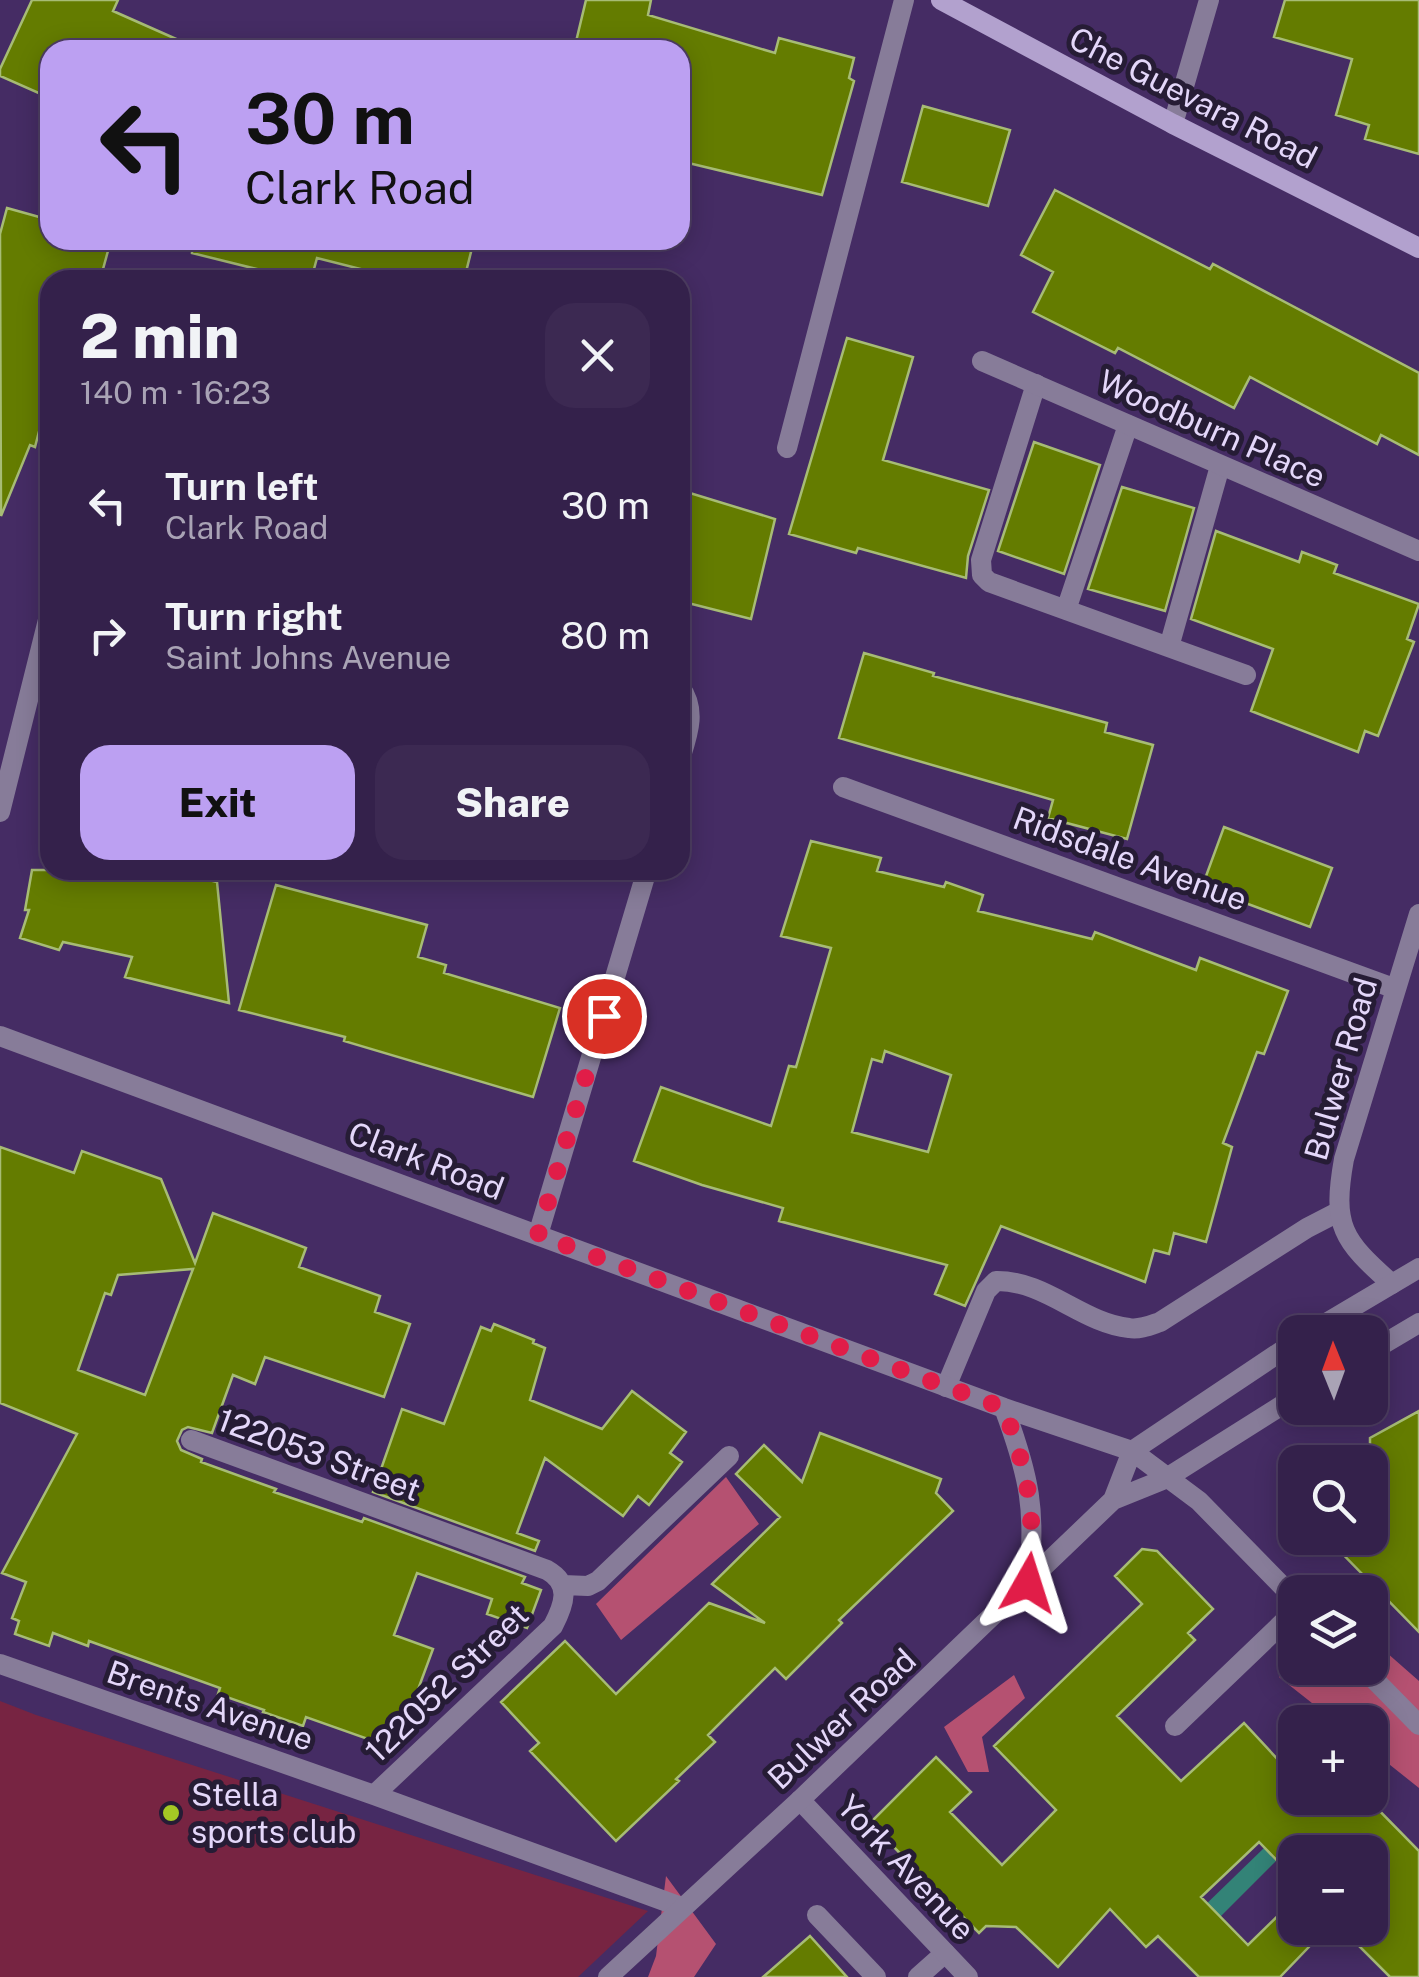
<!DOCTYPE html>
<html lang="en">
<head>
<meta charset="utf-8">
<style>
	body { margin:0; font-family:"Public Sans",sans-serif; background:#3c2952; color:#f1f3f6; height:100vh; display:flex; flex-direction:column; font-size:38px; white-space:nowrap }
	* { box-sizing:border-box; margin:0 }
	p { font-size:32px; color:#a9a3b5 }
	.icon { flex:none; width:55px; height:55px; fill:none; stroke:currentColor; stroke-width:2; stroke-linecap:round; stroke-linejoin:round }
	.map { position:relative; flex:1; overflow:hidden }
	.sheet { position:absolute; left:40px; top:270px; width:650px; height:610px; display:flex; flex-direction:column; background:#34214b; border-radius:30px; box-shadow:0 5px 25px #0003,0 0 0 2px #4e3e63 }
	.sheet>* { flex:none }
	.hud { position:absolute; left:40px; top:40px; width:650px; height:210px; border-radius:30px; box-shadow:0 5px 25px #0003,0 0 0 2px #4e3e63; background:#bca0f2; color:#111; overflow:hidden }
	.needle { width:65px; rotate:359deg }
	.buttons { position:absolute; left:1278px; top:1315px; display:grid; gap:20px }
	.buttons a { display:grid; place-items:center; width:110px; height:110px; border-radius:20px; background:#34214b; box-shadow:0 5px 25px #0003,0 0 0 2px #4e3e63; font-size:50px }
	.pin { position:absolute; display:grid; place-items:center; width:85px; height:85px; color:#fff; margin:-42px; border:5px solid #fff; border-radius:50%; box-shadow:0 2px 10px #0007 }
	.me { position:absolute; width:110px; margin:-55px; rotate:6deg; stroke-linejoin:round; filter:drop-shadow(0 0 8px #0008) }
	.turn { display:flex; align-items:center; gap:35px; height:210px; padding:0 40px; font-size:45px }
	.turn .icon { width:130px; height:130px; stroke-width:2.5 }
	.turn b { display:block; font-size:70px; line-height:85px }
	.round { display:grid; place-items:center; flex:none; width:105px; height:105px; border-radius:30px; background:#3c2952 }
	.headline { display:flex; align-items:center; justify-content:space-between; height:170px; padding:0 40px }
	h1 { font-size:60px; font-weight:800; line-height:75px }
	.cta { display:flex; gap:20px; margin-top:auto; padding:20px 40px }
	.cta a { flex:1; height:115px; border-radius:30px; background:#bca0f2; color:#111; font-size:40px; font-weight:800; line-height:115px; text-align:center }
	.cta a+a { background:#3c2952; color:#f1f3f6 }
	ul { padding:0; list-style:none }
	li { display:flex; align-items:center; gap:30px; height:130px; padding:0 40px }
	li div { flex:1 }
	li b { display:block; font-size:38px }
	li em { font-style:normal }
	.map>svg:first-child { display:block }
	.green { fill:#772442 }
	.forest { fill:#b55171 }
	.water { fill:#338377 }
	.building { fill:#647c00; stroke:#a7bc75; stroke-width:2.5; fill-rule:evenodd }
	.lines { fill:none; stroke-linecap:round; stroke-linejoin:round }
	.service { stroke:#877c99; stroke-width:20 }
	.minor { stroke:#877c99; stroke-width:20 }
	.tertiary { stroke:#877c99; stroke-width:20 }
	.secondary { stroke:#b2a1ce; stroke-width:20 }
	.route { stroke:#e11d48; stroke-width:18; stroke-dasharray:0 32.4 }
	.poi-dot { fill:#a4c824; stroke:#261c35; stroke-width:4 }
	.labels { text-anchor:middle; stroke-width:10; stroke-linejoin:round; paint-order:stroke }
	.street-label { font-size:32px; fill:#e4d7fa; stroke:#261c35 }
	.poi-label { font-size:32px; fill:#e4d7fa; stroke:#261c35; text-anchor:start }
</style>
</head>
<body>
<div class="map">
<svg width="1419" height="1977" viewBox="0 0 1419 1977">
	<rect width="100%" height="100%" fill="#452c64"/>
	<path class="green" d="M 0,1701 L 36,1715 L 648,1911 L 578,1977 L 0,1977 Z"/>
	<path class="forest" d="M 726,1477 L 759,1524 L 621,1640 L 596,1604 Z
		M 1370,1638 L 1419,1681 L 1419,1788 L 1370,1749 L 1370,1722 L 1336,1722 L 1279,1677 L 1295,1644 L 1295,1668 L 1370,1668 Z
		M 1014,1675 L 1025,1698 L 982,1737 L 989,1772 L 968,1772 L 944,1727 Z
		M 666,1876 L 716,1944 L 694,1977 L 648,1977 L 656,1956 Z"/>
	<path class="water" d="M 1264,1848 L 1276,1861 L 1204,1933 L 1199,1911 Z"/>
	<path class="building" d="M 32,0 L 118,0 L 113,11 L 201,50 L 50,50 L 50,98 L 0,76 L 0,69 Z
		M 586,0 L 651,0 L 648,15 L 775,53 L 779,38 L 854,58 L 849,78 L 854,81 L 822,195 L 680,161 L 680,50 L 574,50 Z
		M 1285,0 L 1419,0 L 1419,154 L 1365,139 L 1369,125 L 1336,115 L 1352,59 L 1274,37 Z
		M 923,106 L 1010,130 L 988,206 L 902,182 Z
		M 1055,190 L 1210,269 L 1213,264 L 1419,373 L 1419,455 L 1381,435 L 1377,444 L 1250,377 L 1234,408 L 1118,348 L 1115,353 L 1033,312 L 1053,272 L 1021,255 Z
		M 7,208 L 50,220 L 50,240 L 111,240 L 100,280 L 50,280 L 50,418 L 43,416 L 35,447 L 30,445 L 1,516 L 0,234 Z
		M 193,240 L 474,240 L 464,280 L 404,280 L 317,258 L 311,280 L 301,280 L 192,253 Z
		M 847,338 L 913,357 L 883,460 L 989,490 L 968,556 L 966,578 L 858,548 L 856,553 L 789,534 Z
		M 1034,442 L 1100,465 L 1064,574 L 998,551 Z
		M 1122,487 L 1194,508 L 1165,611 L 1088,589 Z
		M 680,490 L 775,519 L 751,619 L 680,601 Z
		M 1216,531 L 1299,562 L 1302,552 L 1337,565 L 1334,573 L 1419,604 L 1407,639 L 1414,642 L 1378,736 L 1365,731 L 1358,752 L 1251,711 L 1273,649 L 1191,619 Z
		M 864,653 L 934,673 L 933,676 L 1107,723 L 1105,732 L 1153,745 L 1127,839 L 1048,818 L 1053,800 L 839,738 Z
		M 1224,827 L 1332,868 L 1310,927 L 1202,887 Z
		M 811,841 L 881,858 L 877,871 L 944,887 L 946,882 L 983,895 L 978,911 L 1092,939 L 1095,932 L 1196,970 L 1200,958 L 1288,991 L 1264,1054 L 1257,1052 L 1223,1143 L 1232,1147 L 1206,1242 L 1174,1233 L 1169,1254 L 1154,1250 L 1145,1282 L 1001,1226 L 965,1306 L 935,1294 L 947,1265 L 779,1221 L 783,1208 L 702,1185 L 634,1161 L 661,1087 L 771,1126 L 789,1066 L 796,1067 L 831,948 L 781,936 ZM 885,1051 L 951,1075 L 928,1152 L 852,1132 L 872,1059 L 882,1062 Z
		M 32,870 L 169,870 L 217,882 L 229,1003 L 125,977 L 132,957 L 63,942 L 59,950 L 20,938 L 29,910 L 25,910 Z
		M 276,885 L 427,925 L 418,957 L 446,965 L 444,973 L 560,1008 L 533,1097 L 344,1041 L 345,1037 L 239,1010 Z
		M 0,1147 L 74,1173 L 82,1151 L 161,1179 L 195,1263 L 213,1213 L 306,1248 L 299,1267 L 380,1296 L 375,1312 L 410,1324 L 384,1397 L 265,1357 L 255,1384 L 233,1375 L 212,1433 L 188,1427 L 182,1430 L 177,1441 L 181,1450 L 202,1459 L 201,1462 L 276,1489 L 274,1492 L 362,1522 L 364,1518 L 525,1577 L 522,1583 L 541,1590 L 527,1628 L 487,1614 L 492,1599 L 417,1573 L 394,1635 L 433,1649 L 396,1749 L 306,1717 L 303,1726 L 263,1712 L 264,1710 L 218,1694 L 220,1688 L 89,1641 L 88,1646 L 53,1633 L 49,1646 L 15,1634 L 19,1621 L 12,1618 L 26,1582 L 2,1573 L 77,1434 L 0,1403 ZM 193,1269 L 145,1395 L 78,1370 L 105,1293 L 111,1295 L 118,1275 Z
		M 494,1324 L 534,1340 L 533,1343 L 545,1348 L 530,1400 L 602,1429 L 632,1391 L 686,1432 L 670,1453 L 682,1462 L 649,1505 L 638,1496 L 623,1516 L 545,1458 L 517,1533 L 539,1541 L 535,1551 L 373,1492 L 402,1409 L 444,1424 L 481,1327 L 491,1331 Z
		M 1419,1411 L 1419,1632 L 1327,1538 L 1370,1538 L 1370,1438 Z
		M 820,1433 L 941,1479 L 936,1493 L 953,1511 L 839,1620 L 842,1623 L 786,1679 L 775,1668 L 708,1735 L 715,1742 L 676,1779 L 679,1781 L 616,1841 L 530,1751 L 539,1743 L 501,1702 L 565,1641 L 616,1694 L 709,1603 L 765,1623 L 712,1584 L 780,1517 L 736,1474 L 764,1445 L 802,1482 Z
		M 1142,1549 L 1157,1551 L 1213,1609 L 1188,1633 L 1195,1640 L 1117,1716 L 1181,1781 L 1244,1723 L 1295,1778 L 1295,1798 L 1367,1798 L 1419,1851 L 1419,1977 L 1390,1977 L 1341,1928 L 1370,1928 L 1370,1852 L 1295,1852 L 1295,1879 L 1259,1842 L 1201,1897 L 1248,1945 L 1295,1899 L 1295,1928 L 1327,1928 L 1280,1977 L 1199,1977 L 1158,1936 L 1146,1947 L 1110,1909 L 1058,1967 L 1016,1927 L 986,1926 L 979,1933 L 870,1823 L 936,1757 L 971,1792 L 950,1812 L 1002,1865 L 1056,1810 L 994,1746 L 1142,1604 L 1115,1576 Z
		M 810,1936 L 847,1977 L 763,1977 Z"/>
	<g class="lines">
		<path class="service" d="M 1036,384 L 981,560 L 982,575 L 989,582 L 1246,675
			M 787,448 L 904,0
			M 1066,610 L 1128,425
			M 1169,647 L 1220,466
			M 946,1387 L 986,1291 L 996,1281 C 1045,1280 1082,1323 1129,1328 C 1140,1330 1151,1325 1160,1322 L 1307,1228 L 1338,1212
			M 1175,1726 L 1295,1611
			M 817,1915 L 876,1977
			M 918,1977 L 945,1953"/>
		<path class="minor" d="M 1173,124 L 1209,0
			M 982,361 L 1419,551
			M 680,687 C 697,710 688,734 680,759
			M 843,787 L 1396,989
			M 0,812 L 50,612
			M 538,1235 L 647,870
			M 1392,1284 C 1342,1240 1332,1226 1344,1159 L 1419,914
			M 191,1440 L 547,1570 C 572,1584 564,1605 553,1626 L 374,1795
			M 563,1585 L 588,1586 L 598,1581 L 729,1456
			M 0,1664 L 374,1795 L 681,1907
			M 800,1800 L 968,1977"/>
		<path class="tertiary" d="M 0,1036 L 1004,1408 L 1132,1451 L 1199,1501 L 1295,1599
			M 1311,1332 L 1419,1268
			M 1370,1352 L 1419,1323
			M 1004,1408 C 1029,1475 1037,1512 1028,1583
			M 1113,1500 L 1132,1451 L 1295,1342
			M 1363,1668 L 1419,1725
			M 608,1977 L 800,1800 L 1113,1500 L 1165,1479 L 1295,1397"/>
		<path class="secondary" d="M 941,0 L 1173,124 L 1419,248"/>
	</g>
	<g class="lines">
		<path class="route" d="M 604,1016 L 538,1235 L 1004,1408 C 1028,1475 1037,1512 1028,1583"/>
	</g>
	<circle class="poi-dot" cx="171" cy="1813" r="10"/>
	<g class="labels">
		<g class="street-label">
			<text transform="translate(1193 98) rotate(27)" y="11">Che Guevara Road</text>
			<text transform="translate(1212 429) rotate(24)" y="11">Woodburn Place</text>
			<text transform="translate(1130 859) rotate(20)" y="11">Ridsdale Avenue</text>
			<text transform="translate(1341 1069) rotate(-74)" y="11">Bulwer Road</text>
			<text transform="translate(426 1161) rotate(21)" y="11">Clark Road</text>
			<text transform="translate(319 1455) rotate(20)" y="11">122053 Street</text>
			<text transform="translate(447 1683) rotate(-44)" y="11">122052 Street</text>
			<text transform="translate(210 1706) rotate(19)" y="11">Brents Avenue</text>
			<text transform="translate(842 1719) rotate(-43)" y="11">Bulwer Road</text>
			<text transform="translate(906 1868) rotate(47)" y="11">York Avenue</text>
		</g>
		<g class="poi-label">
			<text x="191" y="1806">Stella<tspan x="191" dy="37">sports club</tspan></text>
		</g>
	</g>
</svg>
<div class="buttons">
<a><svg class="needle" viewBox="-14 -14 28 28"><path d="M0-13l5 13h-10z" fill="#e53935"/><path d="M0 13l5-13h-10z" fill="#a9a3b5"/></svg></a>
<a><svg class="icon" aria-label="search" viewBox="0 0 24 24"><circle cx="10" cy="10" r="6"/><path d="M15 15l6 6"/></svg></a>
<a><svg class="icon" aria-label="layers" viewBox="0 0 24 24"><path d="M12 4l9 5-9 5-9-5zM3 14l9 5 9-5"/></svg></a>
<a>+</a>
<a>−</a>
</div>
<div class="pin" style="left:604px;top:1016px;background:#d93025"><svg class="icon" aria-label="arrive" viewBox="0 0 24 24"><path d="M6 21V4h12l-3 4 3 4H6"/></svg></div>
<svg class="me" style="left:1028px;top:1583px" viewBox="-20 -20 40 40"><path d="M0-17L14 15 0 8-14 15z" fill="#e11d48" stroke="#fff" stroke-width="4"/></svg>
<div class="hud">
<div class="turn"><svg class="icon" aria-label="left" viewBox="0 0 24 24"><path d="M17 20v-9H6M10 6l-5 5 5 5"/></svg><div><b>30 m</b>Clark Road</div></div>
</div>
<section class="sheet">
<div class="headline"><div><h1>2 min</h1><p>140 m · 16:23</p></div><a class="round"><svg class="icon" aria-label="close" viewBox="0 0 24 24"><path d="M6 6l12 12M18 6L6 18"/></svg></a></div>
<ul>
<li><svg class="icon" aria-label="left" viewBox="0 0 24 24"><path d="M17 20v-9H6M10 6l-5 5 5 5"/></svg><div><b>Turn left</b><p>Clark Road</p></div><em>30 m</em></li>
<li><svg class="icon" aria-label="right" viewBox="0 0 24 24"><path d="M7 20v-9h11M14 6l5 5-5 5"/></svg><div><b>Turn right</b><p>Saint Johns Avenue</p></div><em>80 m</em></li>
</ul>
<div class="cta"><a>Exit</a><a>Share</a></div>
</section>
</div>
</body>
</html>
